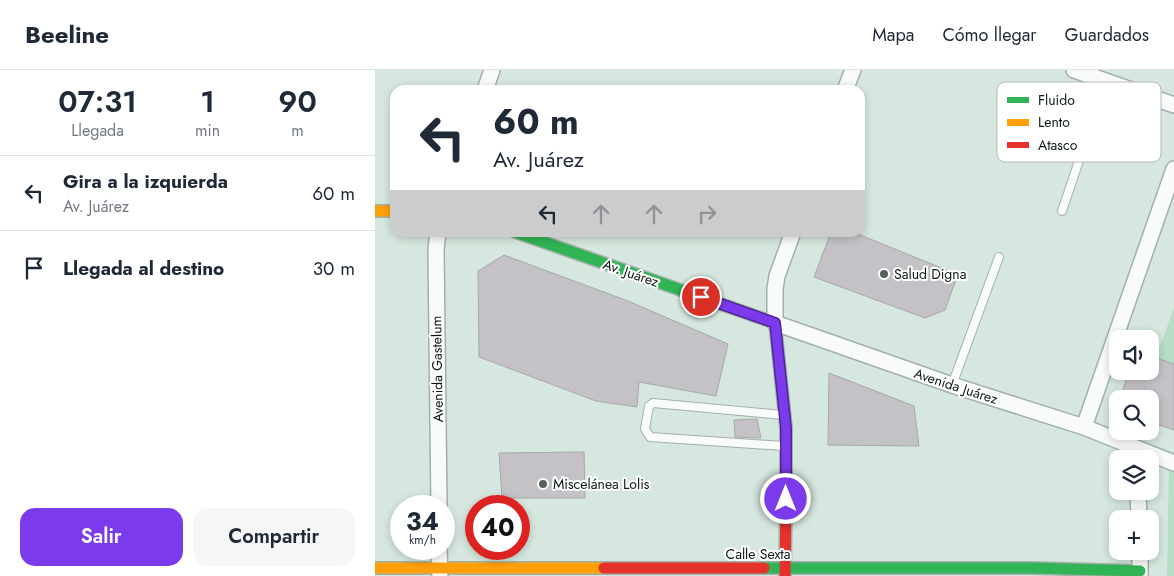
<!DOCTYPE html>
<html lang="es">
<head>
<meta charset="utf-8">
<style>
	body { margin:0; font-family:Jost,sans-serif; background:#f6f6f7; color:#1f2937; height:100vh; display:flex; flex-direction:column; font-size:19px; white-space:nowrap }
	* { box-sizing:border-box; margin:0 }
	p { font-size:16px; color:#747a83 }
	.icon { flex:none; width:28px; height:28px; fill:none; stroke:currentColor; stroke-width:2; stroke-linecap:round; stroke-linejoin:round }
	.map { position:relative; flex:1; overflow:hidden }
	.sheet { display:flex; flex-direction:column; background:#fff; width:375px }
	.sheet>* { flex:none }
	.hud { position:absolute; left:15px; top:15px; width:475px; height:152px; border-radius:15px; box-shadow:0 2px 8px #0003; background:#fff; color:#1f2937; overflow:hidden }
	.buttons { position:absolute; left:734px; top:260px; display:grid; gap:10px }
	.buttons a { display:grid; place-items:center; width:50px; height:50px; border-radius:10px; background:#fff; box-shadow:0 2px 8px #0003; font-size:25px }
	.speed { position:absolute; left:15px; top:425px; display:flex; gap:10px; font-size:25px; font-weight:700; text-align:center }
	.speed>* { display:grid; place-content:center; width:65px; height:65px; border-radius:50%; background:#fff; box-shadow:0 2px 8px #0003; line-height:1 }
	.speed small { font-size:12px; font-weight:400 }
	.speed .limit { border:8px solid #d22; background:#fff; color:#111 }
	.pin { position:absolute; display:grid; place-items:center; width:42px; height:42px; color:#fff; margin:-21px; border:2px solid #fff; border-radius:50%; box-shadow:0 1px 5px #0007 }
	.me { position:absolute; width:55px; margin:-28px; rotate:0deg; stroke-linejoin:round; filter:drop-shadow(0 0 4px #0008) }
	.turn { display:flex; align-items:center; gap:18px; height:105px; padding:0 20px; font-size:22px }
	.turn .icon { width:65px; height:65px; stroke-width:2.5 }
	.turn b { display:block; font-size:35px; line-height:42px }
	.lanes { display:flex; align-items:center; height:48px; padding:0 20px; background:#0003; justify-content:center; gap:25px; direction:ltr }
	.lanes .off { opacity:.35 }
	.eta { display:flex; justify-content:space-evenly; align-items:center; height:85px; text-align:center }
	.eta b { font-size:30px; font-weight:600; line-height:35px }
	.cta { display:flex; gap:10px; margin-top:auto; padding:10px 20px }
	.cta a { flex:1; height:58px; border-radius:15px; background:#7c3aed; color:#fff; font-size:20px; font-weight:600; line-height:58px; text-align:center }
	.cta a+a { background:#f6f6f7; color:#1f2937 }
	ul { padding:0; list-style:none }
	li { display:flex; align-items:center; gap:15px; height:75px; padding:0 20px; border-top:1px solid #e0e1e3 }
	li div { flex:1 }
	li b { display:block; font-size:19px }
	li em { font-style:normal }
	header { display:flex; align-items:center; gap:30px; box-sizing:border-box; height:70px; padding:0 25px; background:#fff; border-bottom:1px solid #e0e1e3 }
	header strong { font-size:24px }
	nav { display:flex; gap:28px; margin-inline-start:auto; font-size:18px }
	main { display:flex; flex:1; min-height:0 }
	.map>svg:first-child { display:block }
	.green { fill:#b7ddc9 }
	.building { fill:#c5c2c7; stroke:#a6a9a9 }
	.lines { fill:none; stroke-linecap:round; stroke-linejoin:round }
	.lane-casing { stroke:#a2b0a9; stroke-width:10 }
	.street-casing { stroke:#a2b0a9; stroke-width:18 }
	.fast-casing { stroke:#a2b0a9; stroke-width:14 }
	.slow-casing { stroke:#a2b0a9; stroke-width:14 }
	.jam-casing { stroke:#a2b0a9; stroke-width:14 }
	.lane { stroke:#f9fbfa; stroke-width:8 }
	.street { stroke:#f9fbfa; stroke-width:15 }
	.fast { stroke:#30b455; stroke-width:11 }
	.slow { stroke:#ff9f0a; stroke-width:11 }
	.jam { stroke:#e5322d; stroke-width:11 }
	.route-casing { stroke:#51269a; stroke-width:12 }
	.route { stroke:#7c3aed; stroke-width:9 }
	.poi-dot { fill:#54615a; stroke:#fff; stroke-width:2 }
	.labels { text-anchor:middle; stroke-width:4; stroke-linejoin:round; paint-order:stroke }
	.street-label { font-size:14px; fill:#0e1913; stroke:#fff }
	.poi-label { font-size:14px; fill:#0e1913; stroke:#fff; text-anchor:start }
	.key { fill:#fff; stroke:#b7bab8; stroke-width:1 }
	.key-label { font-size:14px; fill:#0e1913 }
</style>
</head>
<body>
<header>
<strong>Beeline</strong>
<nav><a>Mapa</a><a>Cómo llegar</a><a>Guardados</a></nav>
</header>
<main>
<section class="sheet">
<div class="eta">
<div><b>07:31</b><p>Llegada</p></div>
<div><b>1</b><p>min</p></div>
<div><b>90</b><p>m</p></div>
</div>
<ul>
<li><svg class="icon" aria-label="left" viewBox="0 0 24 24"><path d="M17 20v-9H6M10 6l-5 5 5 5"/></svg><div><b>Gira a la izquierda</b><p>Av. Juárez</p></div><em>60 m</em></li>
<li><svg class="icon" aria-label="arrive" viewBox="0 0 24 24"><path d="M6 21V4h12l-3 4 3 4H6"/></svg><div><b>Llegada al destino</b></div><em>30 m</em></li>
</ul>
<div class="cta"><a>Salir</a><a>Compartir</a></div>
</section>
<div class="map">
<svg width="799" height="506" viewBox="0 0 799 506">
	<rect width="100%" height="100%" fill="#d5e7de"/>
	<path class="green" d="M 799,238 L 799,294 L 781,288 Z
		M 794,396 L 799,398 L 799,506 L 792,506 Z"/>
	<path class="building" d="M 456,162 L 478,162 L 574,201 L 582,207 L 570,240 L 550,248 L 439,207 Z
		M 129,185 L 253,231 L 353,274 L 341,326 L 264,312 L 262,337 L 221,331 L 104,287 L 103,201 Z
		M 775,286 L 799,294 L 799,360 L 775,352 L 775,329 L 745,329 L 754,301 L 775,301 Z
		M 454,303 L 539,336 L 544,376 L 453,375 Z
		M 382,349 L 386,368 L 360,367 L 359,350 Z
		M 209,382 L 210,428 L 127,428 L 124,383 Z"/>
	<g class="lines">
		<defs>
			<path id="lane" d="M 687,141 L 731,11
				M 577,315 L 624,187
				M 408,345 L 278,333 L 274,336 L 270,359 L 275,367 L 409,376"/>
			<path id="street" d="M 699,0 L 799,35
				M 110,20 L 117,0
				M 470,20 L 478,0
				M 63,162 L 61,179 L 64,436
				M 418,162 L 402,206 L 400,219 L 400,253 L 577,315 L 709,357 L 799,393
				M 709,357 L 799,99
				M 763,421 L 764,449
				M 64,479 L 65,506
				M 765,481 L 765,506"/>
			<path id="fast" d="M 140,162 L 400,253 L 411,358 L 411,427
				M 389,498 L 658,498 L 765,501"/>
			<path id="slow" d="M 0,141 L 20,141
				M 0,498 L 229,498"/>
			<path id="jam" d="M 229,498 L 389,498
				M 410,506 L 411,427"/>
		</defs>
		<use href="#lane" class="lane-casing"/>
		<use href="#street" class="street-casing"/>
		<use href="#fast" class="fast-casing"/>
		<use href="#slow" class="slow-casing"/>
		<use href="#jam" class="jam-casing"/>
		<use href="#lane" class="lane"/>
		<use href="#street" class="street"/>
		<use href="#fast" class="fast"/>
		<use href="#slow" class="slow"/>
		<use href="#jam" class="jam"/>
	</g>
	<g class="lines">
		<defs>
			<path id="route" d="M 326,227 L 400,253 L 411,358 L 411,429"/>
		</defs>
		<use href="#route" class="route-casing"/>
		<use href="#route" class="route"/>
	</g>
	<g class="poi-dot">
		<circle cx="509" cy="204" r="5"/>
		<circle cx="168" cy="414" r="5"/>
	</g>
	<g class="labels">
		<g class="street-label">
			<text transform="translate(256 203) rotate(19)" y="5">Av. Juárez</text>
			<text transform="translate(62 299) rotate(-91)" y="5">Avenida Gastelum</text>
			<text transform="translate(581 316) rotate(18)" y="5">Avenida Juárez</text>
			<text x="383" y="489">Calle Sexta</text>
		</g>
		<g class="poi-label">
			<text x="519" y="209">Salud Digna</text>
			<text x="178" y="419">Miscelánea Lolis</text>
		</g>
	</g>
	<rect x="622" y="12" width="164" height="80" rx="8" class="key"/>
	<rect x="632" y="27" width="22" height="6" fill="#30b455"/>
	<rect x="632" y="49" width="22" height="7" fill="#ff9f0a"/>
	<rect x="632" y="72" width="22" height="6" fill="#e5322d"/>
	<g class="key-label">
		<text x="663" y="35">Fluido</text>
		<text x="663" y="57">Lento</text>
		<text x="663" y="80">Atasco</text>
	</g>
</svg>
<div class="buttons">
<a><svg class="icon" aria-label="sound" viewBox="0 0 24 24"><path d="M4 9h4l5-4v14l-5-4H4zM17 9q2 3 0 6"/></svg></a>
<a><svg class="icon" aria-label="search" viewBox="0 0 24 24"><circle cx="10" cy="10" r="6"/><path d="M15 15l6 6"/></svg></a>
<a><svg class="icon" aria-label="layers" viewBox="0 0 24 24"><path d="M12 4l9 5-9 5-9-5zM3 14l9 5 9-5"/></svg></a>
<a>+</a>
</div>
<div class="speed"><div>34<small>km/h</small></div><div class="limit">40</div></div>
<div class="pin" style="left:326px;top:227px;background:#d93025"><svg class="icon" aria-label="arrive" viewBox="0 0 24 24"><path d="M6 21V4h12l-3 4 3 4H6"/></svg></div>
<svg class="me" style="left:411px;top:429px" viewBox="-20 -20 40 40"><circle r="17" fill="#7c3aed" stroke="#fff" stroke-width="3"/><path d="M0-11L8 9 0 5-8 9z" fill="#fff"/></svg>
<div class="hud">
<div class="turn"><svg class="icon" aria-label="left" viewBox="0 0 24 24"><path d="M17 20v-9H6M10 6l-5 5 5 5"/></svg><div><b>60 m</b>Av. Juárez</div></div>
<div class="lanes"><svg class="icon" aria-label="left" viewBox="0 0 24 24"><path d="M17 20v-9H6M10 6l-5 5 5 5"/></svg><svg class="icon off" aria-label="ahead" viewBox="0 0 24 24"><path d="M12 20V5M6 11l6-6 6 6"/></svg><svg class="icon off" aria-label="ahead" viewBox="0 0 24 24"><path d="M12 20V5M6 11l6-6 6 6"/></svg><svg class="icon off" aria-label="right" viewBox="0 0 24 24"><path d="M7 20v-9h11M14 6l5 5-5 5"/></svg></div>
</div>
</div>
</main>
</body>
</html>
